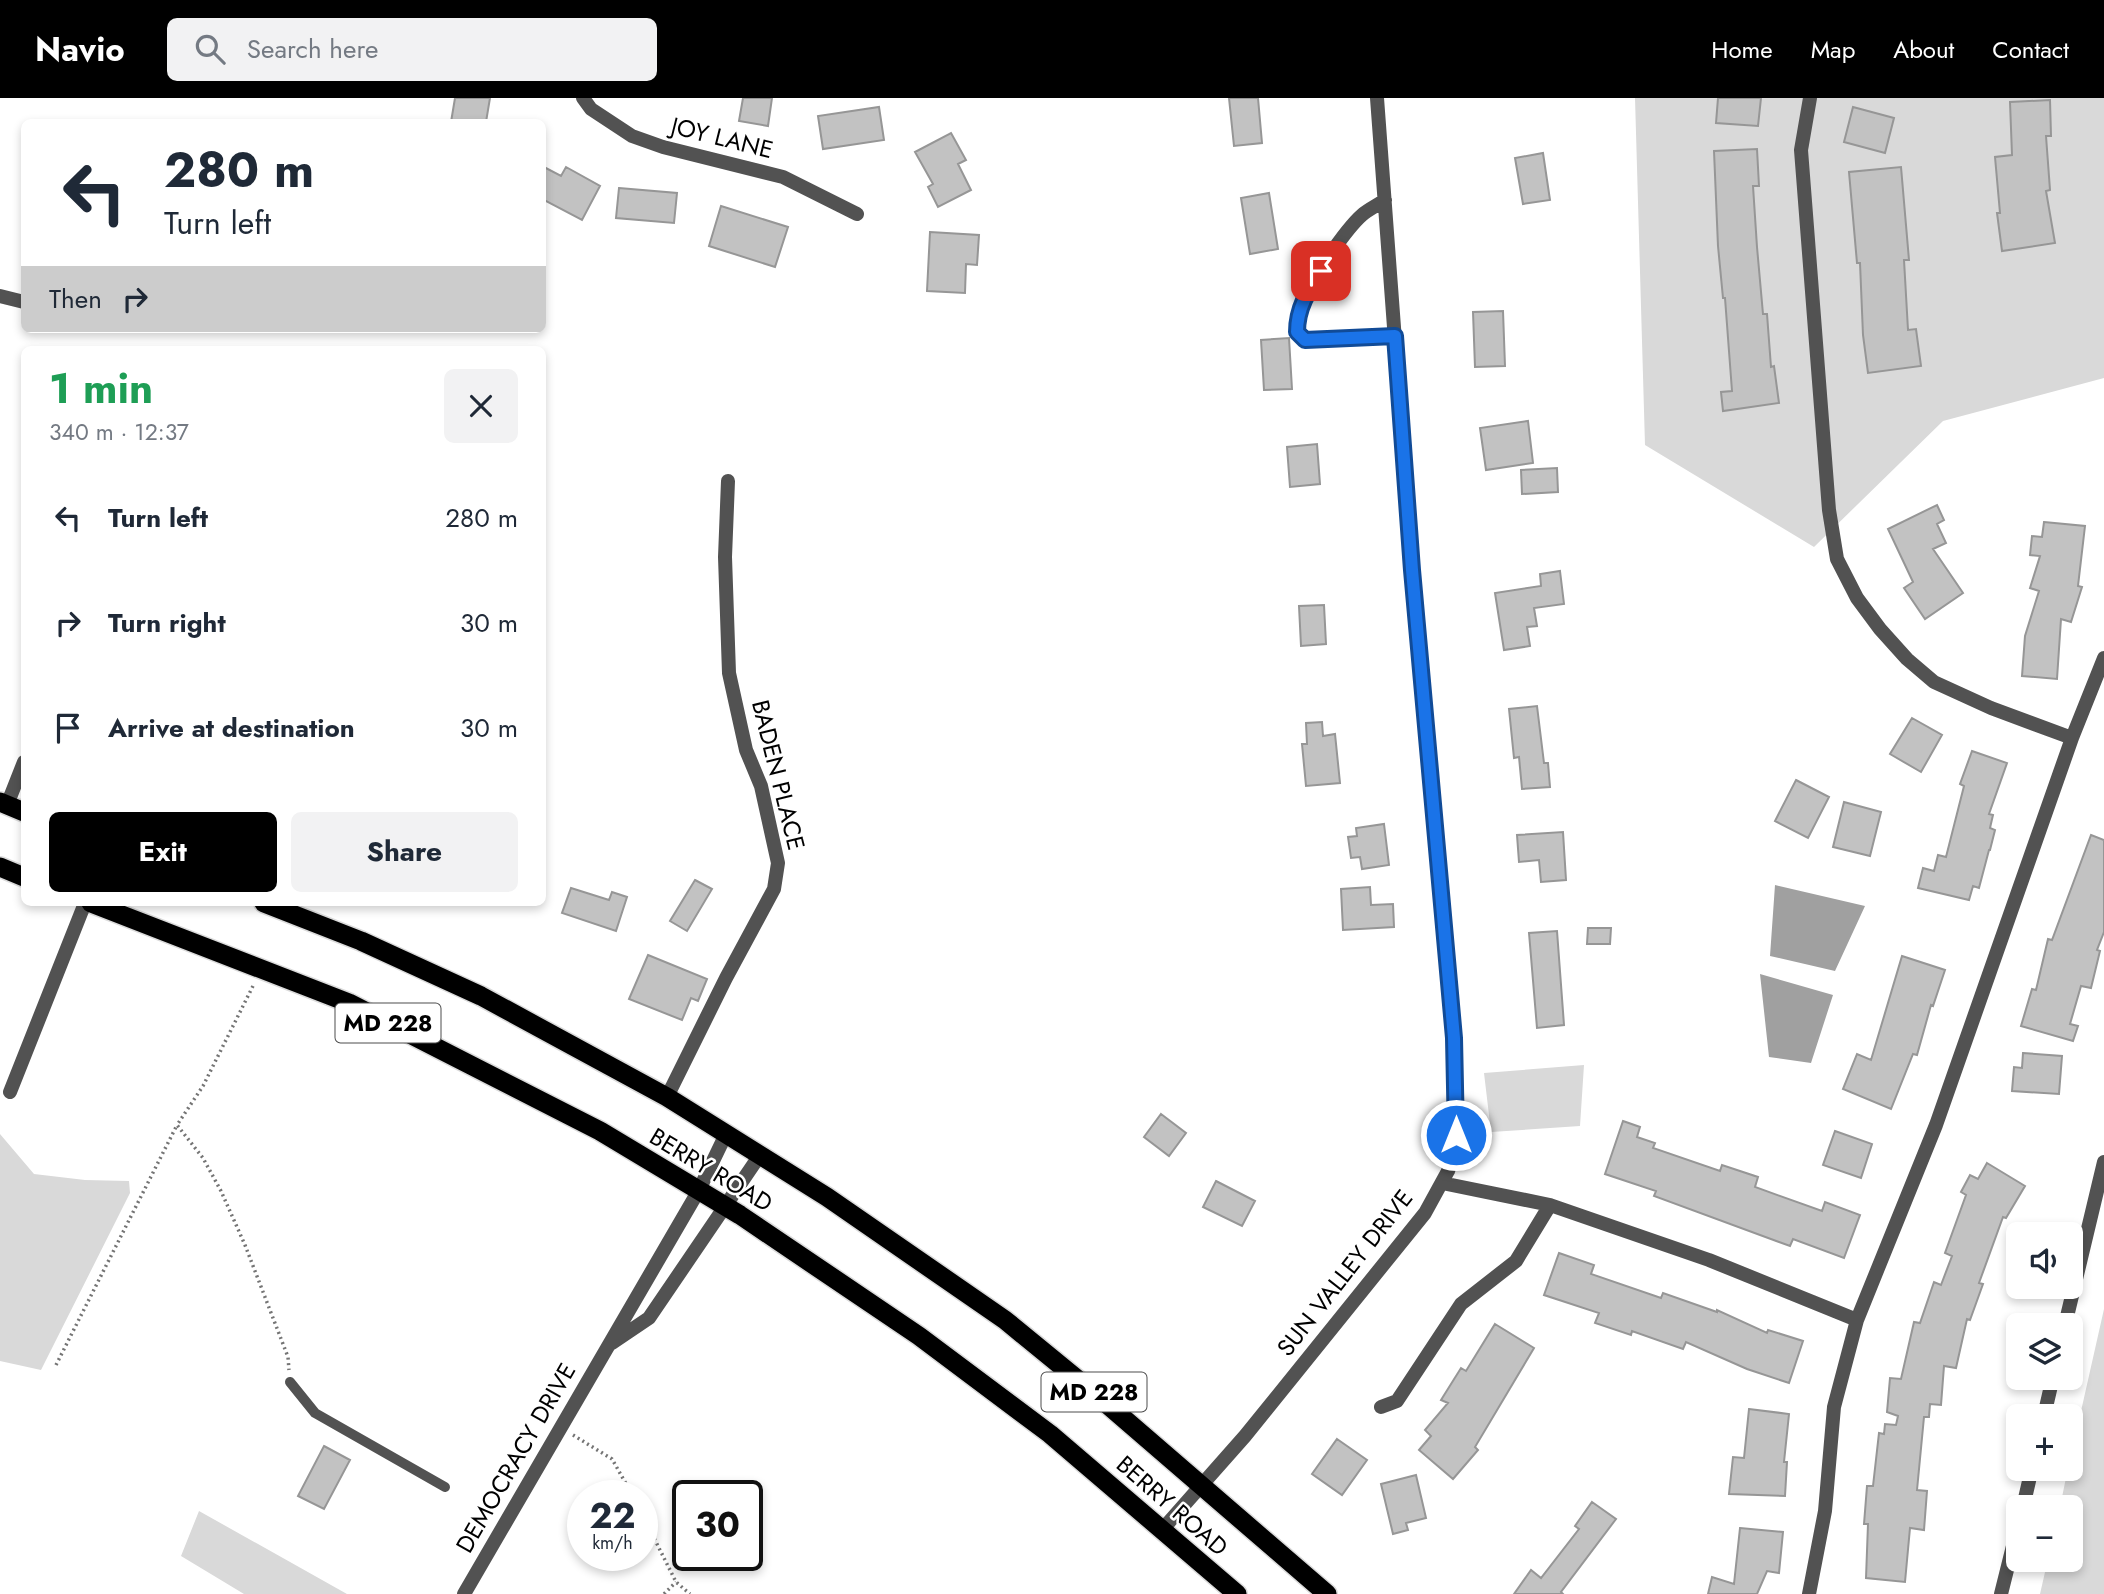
<!DOCTYPE html>
<html lang="en">
<head>
<meta charset="utf-8">
<style>
	body { margin:0; font-family:Jost,sans-serif; background:#f2f2f3; color:#1f2937; height:100vh; display:flex; flex-direction:column; font-size:26px; white-space:nowrap }
	* { box-sizing:border-box; margin:0 }
	p { font-size:23px; color:#747a83 }
	.icon { flex:none; width:38px; height:38px; fill:none; stroke:currentColor; stroke-width:2; stroke-linecap:round; stroke-linejoin:round }
	.map { position:relative; flex:1; overflow:hidden }
	.panel { position:absolute; left:21px; top:248px; width:525px; height:560px; display:flex; flex-direction:column; background:#fff; border-radius:10px; box-shadow:0 4px 10px #0003 }
	.panel>* { flex:none }
	.top-card { position:absolute; left:21px; top:21px; width:525px; height:214px; border-radius:10px; box-shadow:0 4px 10px #0003; background:#fff; color:#1f2937; overflow:hidden }
	.fabs { position:absolute; left:2006px; top:1124px; display:grid; gap:14px }
	.fabs a { display:grid; place-items:center; width:77px; height:77px; border-radius:10px; background:#fff; box-shadow:0 4px 10px #0003; font-size:35px }
	.speed { position:absolute; left:567px; top:1382px; display:flex; gap:14px; font-size:35px; font-weight:700; text-align:center }
	.speed>* { display:grid; place-content:center; width:91px; height:91px; border-radius:50%; background:#fff; box-shadow:0 4px 10px #0003; line-height:1 }
	.speed small { font-size:18px; font-weight:400 }
	.speed .limit { border:4px solid #111; border-radius:10px; background:#fff; color:#111 }
	.pin { position:absolute; display:grid; place-items:center; width:60px; height:60px; color:#fff; margin:-30px; border-radius:14px; box-shadow:0 4px 10px #0006 }
	.me { position:absolute; width:77px; margin:-38px; rotate:0deg; stroke-linejoin:round; filter:drop-shadow(0 0 5px #0008) }
	.turn { display:flex; align-items:center; gap:24px; height:147px; padding:0 28px; font-size:32px }
	.turn .icon { width:91px; height:91px; stroke-width:2.5 }
	.turn b { display:block; font-size:49px; line-height:60px }
	.then { display:flex; align-items:center; height:66px; padding:0 28px; background:#0003; gap:14px; font-size:26px }
	.round { display:grid; place-items:center; flex:none; width:74px; height:74px; border-radius:10px; background:#f2f2f3 }
	.headline { display:flex; align-items:center; justify-content:space-between; height:119px; padding:0 28px }
	h1 { font-size:42px; font-weight:700; line-height:52px; color:#1e9e55 }
	.button { display:flex; gap:14px; margin-top:auto; padding:14px 28px }
	.button a { flex:1; height:80px; border-radius:10px; background:#000; color:#fff; font-size:28px; font-weight:700; line-height:80px; text-align:center }
	.button a+a { background:#f2f2f3; color:#1f2937 }
	ul { padding:0; list-style:none }
	li { display:flex; align-items:center; gap:21px; height:105px; padding:0 28px }
	li div { flex:1 }
	li b { display:block; font-size:26px }
	li em { font-style:normal }
	header { display:flex; align-items:center; gap:42px; box-sizing:border-box; height:98px; padding:0 35px; background:#000; color:#fff }
	header strong { font-size:33px }
	nav { display:flex; gap:38px; margin-inline-start:auto; font-size:24px }
	.search { width:490px; height:63px; background:#f2f2f3; display:flex; align-items:center; gap:18px; box-sizing:border-box; padding:0 24px; border-radius:10px; color:#747a83; font-size:26px }
	.map>svg:first-child { display:block }
	.green { fill:#d9d9d9 }
	.water { fill:#a0a0a0 }
	.building { fill:#c2c2c2; stroke:#969696; stroke-width:2 }
	.lines { fill:none; stroke-linecap:round; stroke-linejoin:round }
	.trunk-casing { stroke:#dbdbdb; stroke-width:22 }
	.path { stroke:#747474; stroke-width:3.5; stroke-dasharray:2 3.5; stroke-linecap:butt }
	.service { stroke:#525252; stroke-width:10 }
	.minor { stroke:#525252; stroke-width:14 }
	.trunk { stroke:#000; stroke-width:19 }
	.route-casing { stroke:#114b97; stroke-width:18 }
	.route { stroke:#1a73e8; stroke-width:12 }
	.labels { text-anchor:middle; stroke-width:5; stroke-linejoin:round; paint-order:stroke }
	.shield { fill:#fff; stroke:#4c4c4c; stroke-width:2 }
	.shield-label { font-size:23px; font-weight:bold; fill:#000 }
	.street-label { font-size:24px; fill:#000; stroke:#fff }
</style>
</head>
<body>
<header>
<strong>Navio</strong>
<div class="search"><svg class="icon" aria-label="search" viewBox="0 0 24 24"><circle cx="10" cy="10" r="6"/><path d="M15 15l6 6"/></svg>Search here</div>
<nav><a>Home</a><a>Map</a><a>About</a><a>Contact</a></nav>
</header>
<div class="map">
<svg width="2104" height="1496" viewBox="0 0 2104 1496">
	<rect width="100%" height="100%" fill="#fff"/>
	<path class="green" d="M 1635,0 L 2104,0 L 2104,280 L 1943,323 L 1814,449 L 1645,347 Z
		M 1584,967 L 1580,1028 L 1491,1034 L 1484,975 Z
		M 0,1036 L 34,1076 L 85,1082 L 129,1083 L 130,1095 L 41,1272 L 0,1263 Z
		M 2104,1211 L 2104,1496 L 2040,1496 L 2048,1461 L 2070,1461 L 2070,1409 L 2060,1409 L 2068,1370 L 2070,1370 L 2070,1362 Z
		M 199,1413 L 347,1496 L 244,1496 L 181,1458 Z"/>
	<path class="water" d="M 1775,787 L 1865,808 L 1835,873 L 1770,858 Z
		M 1760,876 L 1833,897 L 1811,965 L 1769,959 Z"/>
	<path class="building" d="M 455,0 L 490,0 L 486,24 L 451,24 Z
		M 743,0 L 772,0 L 768,28 L 739,23 Z
		M 1229,0 L 1258,0 L 1262,45 L 1234,48 Z
		M 1718,0 L 1761,0 L 1758,28 L 1716,25 Z
		M 2050,2 L 2051,38 L 2046,38 L 2050,92 L 2046,93 L 2055,145 L 2002,153 L 1997,115 L 2000,115 L 1995,59 L 2012,57 L 2010,4 Z
		M 879,9 L 884,42 L 823,51 L 818,18 Z
		M 1853,9 L 1894,20 L 1885,55 L 1844,44 Z
		M 951,35 L 966,62 L 958,66 L 971,92 L 938,109 L 928,89 L 933,86 L 915,54 Z
		M 1757,51 L 1759,88 L 1753,88 L 1757,149 L 1763,216 L 1767,216 L 1771,269 L 1774,268 L 1779,305 L 1723,313 L 1721,294 L 1732,293 L 1725,200 L 1723,200 L 1718,148 L 1714,53 Z
		M 1543,55 L 1550,102 L 1523,106 L 1515,60 Z
		M 542,68 L 561,78 L 566,69 L 600,88 L 582,122 L 542,101 Z
		M 1901,69 L 1909,162 L 1904,162 L 1908,232 L 1916,231 L 1921,268 L 1868,275 L 1863,237 L 1860,165 L 1857,165 L 1849,74 Z
		M 619,90 L 677,95 L 674,125 L 616,120 Z
		M 1269,95 L 1278,151 L 1250,156 L 1241,100 Z
		M 721,108 L 788,129 L 775,169 L 709,148 Z
		M 930,134 L 979,137 L 977,167 L 966,166 L 965,195 L 927,193 Z
		M 1503,213 L 1505,268 L 1475,269 L 1473,214 Z
		M 1289,240 L 1292,291 L 1264,292 L 1261,242 Z
		M 1528,323 L 1533,365 L 1486,372 L 1480,330 Z
		M 1317,346 L 1320,386 L 1290,389 L 1287,349 Z
		M 1557,370 L 1558,394 L 1522,396 L 1521,372 Z
		M 1937,407 L 1944,422 L 1937,426 L 1946,445 L 1933,451 L 1963,495 L 1925,521 L 1904,490 L 1913,484 L 1888,431 Z
		M 2044,424 L 2085,428 L 2078,488 L 2082,489 L 2071,524 L 2061,521 L 2057,581 L 2022,578 L 2025,538 L 2039,493 L 2030,490 L 2040,458 L 2030,457 L 2032,438 L 2042,439 Z
		M 1560,473 L 1564,506 L 1534,510 L 1537,528 L 1527,529 L 1530,548 L 1504,552 L 1495,495 L 1541,488 L 1540,476 Z
		M 1324,507 L 1326,546 L 1301,548 L 1299,508 Z
		M 1537,608 L 1544,665 L 1548,665 L 1550,689 L 1522,691 L 1519,659 L 1514,660 L 1509,611 Z
		M 1912,620 L 1942,637 L 1921,674 L 1890,656 Z
		M 1322,624 L 1323,638 L 1335,636 L 1340,685 L 1306,688 L 1302,646 L 1307,646 L 1306,625 Z
		M 1972,653 L 2007,665 L 1989,716 L 1993,717 L 1990,730 L 1995,732 L 1990,752 L 1989,752 L 1979,790 L 1973,788 L 1969,802 L 1918,790 L 1923,770 L 1934,773 L 1938,757 L 1946,759 L 1964,688 L 1960,686 Z
		M 1796,682 L 1829,699 L 1808,740 L 1775,723 Z
		M 1844,704 L 1881,714 L 1870,758 L 1833,749 Z
		M 1384,726 L 1389,767 L 1362,771 L 1360,759 L 1351,760 L 1348,739 L 1357,738 L 1356,730 Z
		M 1563,734 L 1566,782 L 1541,784 L 1539,762 L 1519,764 L 1517,737 Z
		M 2091,737 L 2104,742 L 2104,834 L 2097,852 L 2100,853 L 2091,890 L 2081,888 L 2070,926 L 2078,928 L 2073,943 L 2021,928 L 2032,891 L 2036,892 L 2048,841 L 2052,842 Z
		M 695,782 L 712,791 L 687,833 L 670,823 Z
		M 1370,789 L 1371,807 L 1393,806 L 1394,829 L 1343,832 L 1341,791 Z
		M 571,790 L 609,802 L 612,794 L 627,799 L 616,833 L 562,815 Z
		M 1588,830 L 1611,830 L 1610,846 L 1587,846 Z
		M 1557,833 L 1564,927 L 1537,930 L 1529,835 Z
		M 648,857 L 707,881 L 698,903 L 691,900 L 682,922 L 629,901 Z
		M 1902,858 L 1945,872 L 1933,908 L 1931,907 L 1917,957 L 1913,956 L 1891,1011 L 1843,991 L 1857,956 L 1871,962 Z
		M 2023,955 L 2062,958 L 2059,996 L 2012,993 L 2014,969 L 2022,970 Z
		M 1161,1016 L 1186,1035 L 1169,1058 L 1144,1039 Z
		M 1623,1023 L 1640,1029 L 1637,1039 L 1655,1045 L 1653,1050 L 1720,1073 L 1722,1067 L 1758,1079 L 1755,1089 L 1822,1113 L 1825,1104 L 1860,1117 L 1844,1160 L 1793,1141 L 1790,1148 L 1654,1098 L 1656,1093 L 1605,1076 Z
		M 1835,1033 L 1872,1046 L 1861,1080 L 1823,1067 Z
		M 1987,1065 L 2025,1088 L 2006,1120 L 2003,1119 L 1979,1185 L 1983,1186 L 1970,1222 L 1967,1221 L 1956,1270 L 1944,1268 L 1941,1307 L 1930,1306 L 1929,1319 L 1924,1319 L 1917,1392 L 1927,1393 L 1924,1432 L 1910,1430 L 1905,1484 L 1866,1480 L 1868,1426 L 1864,1426 L 1867,1388 L 1873,1388 L 1879,1335 L 1884,1336 L 1885,1326 L 1896,1327 L 1898,1318 L 1887,1314 L 1890,1280 L 1901,1281 L 1914,1224 L 1920,1225 L 1934,1184 L 1941,1187 L 1952,1158 L 1945,1155 L 1966,1097 L 1961,1094 L 1970,1077 L 1978,1081 Z
		M 1216,1083 L 1255,1103 L 1242,1128 L 1203,1109 Z
		M 1559,1155 L 1594,1167 L 1591,1176 L 1661,1200 L 1663,1195 L 1717,1214 L 1717,1212 L 1767,1235 L 1768,1232 L 1803,1243 L 1789,1285 L 1747,1271 L 1686,1244 L 1683,1251 L 1632,1233 L 1631,1237 L 1595,1225 L 1599,1215 L 1544,1197 Z
		M 1495,1226 L 1534,1250 L 1475,1349 L 1478,1352 L 1453,1381 L 1419,1352 L 1431,1338 L 1425,1332 L 1448,1305 L 1441,1302 L 1461,1270 L 1466,1273 Z
		M 1749,1311 L 1789,1316 L 1784,1364 L 1787,1364 L 1785,1398 L 1729,1396 L 1733,1359 L 1744,1360 Z
		M 1337,1341 L 1367,1362 L 1342,1397 L 1312,1376 Z
		M 324,1348 L 350,1362 L 324,1411 L 298,1398 Z
		M 1416,1377 L 1426,1420 L 1406,1425 L 1408,1432 L 1393,1436 L 1381,1386 Z
		M 1592,1404 L 1616,1421 L 1561,1494 L 1563,1496 L 1514,1496 L 1531,1472 L 1541,1480 L 1579,1431 L 1575,1428 Z
		M 1740,1430 L 1783,1434 L 1779,1475 L 1767,1473 L 1757,1496 L 1708,1496 L 1712,1479 L 1734,1486 Z"/>
	<g class="lines">
		<defs>
			<path id="trunk" d="M 0,704 L 24,714
				M 0,769 L 24,779
				M 91,805 L 349,905 L 600,1033 L 740,1117 L 919,1238 L 1050,1336 L 1237,1496
				M 264,805 L 361,843 L 481,898 L 667,999 L 827,1099 L 1005,1222 L 1093,1294 L 1327,1496"/>
		</defs>
		<use href="#trunk" class="trunk-casing"/>
		<path class="path" d="M 253,888 L 203,988 L 177,1027 L 203,1060 L 221,1093 L 245,1147 L 288,1259 L 289,1272
			M 56,1267 L 177,1027
			M 573,1337 L 612,1361 L 633,1398
			M 642,1416 L 676,1484 L 690,1496
			M 664,1496 L 676,1484"/>
		<path class="service" d="M 290,1284 L 315,1315 L 445,1389"/>
		<path class="minor" d="M 583,0 L 591,11 L 632,38 L 663,49 L 783,79 L 857,116
			M 1810,0 L 1801,52 L 1829,412 L 1837,461 L 1857,500 L 1880,531 L 1907,561 L 1934,584 L 1991,610 L 2072,640
			M 1385,102 C 1378,107 1369,111 1362,117 C 1345,132 1309,185 1301,207 C 1298,216 1297,224 1297,234 L 1305,242 L 1395,238
			M 0,198 L 24,204
			M 7,707 L 24,664
			M 10,994 L 85,805
			M 667,999 L 726,880 L 774,791 L 778,765 L 761,688 L 746,652 L 729,575 L 725,459 L 728,383
			M 1442,1085 L 1550,1107 L 1709,1162 L 1857,1222
			M 2065,1227 L 2104,1064
			M 612,1245 L 649,1220 L 760,1057
			M 1381,1309 L 1397,1303 L 1461,1206 L 1516,1163 L 1550,1107
			M 2044,1318 L 2053,1279
			M 2023,1409 L 2032,1370
			M 1162,1432 L 1245,1338 L 1425,1115 L 1448,1073 L 1456,1048 L 1454,940 L 1412,472 L 1377,0
			M 464,1496 L 699,1092 L 726,1036
			M 1809,1496 L 1825,1413 L 1834,1309 L 1857,1222 L 1936,1027 L 2072,640 L 2104,560
			M 2001,1496 L 2018,1428"/>
		<use href="#trunk" class="trunk"/>
	</g>
	<g class="lines">
		<defs>
			<path id="route" d="M 1321,173 C 1308,193 1297,210 1297,234 L 1305,242 L 1395,238 L 1412,472 L 1454,940 L 1456,1037"/>
		</defs>
		<use href="#route" class="route-casing"/>
		<use href="#route" class="route"/>
	</g>
	<g class="labels">
		<g class="shield">
			<rect x="335.5" y="905.5" width="105" height="39" rx="5"/>
			<rect x="1041.5" y="1274.5" width="105" height="39" rx="5"/>
		</g>
		<g class="shield-label">
			<text x="388" y="933">MD 228</text>
			<text x="1094" y="1302">MD 228</text>
		</g>
		<g class="street-label">
			<text transform="translate(722 40) rotate(14)" y="8">JOY LANE</text>
			<text transform="translate(778 677) rotate(76)" y="8">BADEN PLACE</text>
			<text transform="translate(711 1072) rotate(31)" y="8">BERRY ROAD</text>
			<text transform="translate(1345 1175) rotate(-52)" y="8">SUN VALLEY DRIVE</text>
			<text transform="translate(516 1360) rotate(-60)" y="8">DEMOCRACY DRIVE</text>
			<text transform="translate(1172 1408) rotate(41)" y="8">BERRY ROAD</text>
		</g>
	</g>
</svg>
<div class="fabs">
<a><svg class="icon" aria-label="sound" viewBox="0 0 24 24"><path d="M4 9h4l5-4v14l-5-4H4zM17 9q2 3 0 6"/></svg></a>
<a><svg class="icon" aria-label="layers" viewBox="0 0 24 24"><path d="M12 4l9 5-9 5-9-5zM3 14l9 5 9-5"/></svg></a>
<a>+</a>
<a>−</a>
</div>
<div class="speed"><div>22<small>km/h</small></div><div class="limit">30</div></div>
<div class="pin" style="left:1321px;top:173px;background:#d93025"><svg class="icon" aria-label="arrive" viewBox="0 0 24 24"><path d="M6 21V4h12l-3 4 3 4H6"/></svg></div>
<svg class="me" style="left:1456px;top:1037px" viewBox="-20 -20 40 40"><circle r="17" fill="#1a73e8" stroke="#fff" stroke-width="3"/><path d="M0-11L8 9 0 5-8 9z" fill="#fff"/></svg>
<div class="top-card">
<div class="turn"><svg class="icon" aria-label="left" viewBox="0 0 24 24"><path d="M17 20v-9H6M10 6l-5 5 5 5"/></svg><div><b>280 m</b>Turn left</div></div>
<div class="then">Then<svg class="icon" aria-label="right" viewBox="0 0 24 24"><path d="M7 20v-9h11M14 6l5 5-5 5"/></svg></div>
</div>
<section class="panel">
<div class="headline"><div><h1>1 min</h1><p>340 m · 12:37</p></div><a class="round"><svg class="icon" aria-label="close" viewBox="0 0 24 24"><path d="M6 6l12 12M18 6L6 18"/></svg></a></div>
<ul>
<li><svg class="icon" aria-label="left" viewBox="0 0 24 24"><path d="M17 20v-9H6M10 6l-5 5 5 5"/></svg><div><b>Turn left</b></div><em>280 m</em></li>
<li><svg class="icon" aria-label="right" viewBox="0 0 24 24"><path d="M7 20v-9h11M14 6l5 5-5 5"/></svg><div><b>Turn right</b></div><em>30 m</em></li>
<li><svg class="icon" aria-label="arrive" viewBox="0 0 24 24"><path d="M6 21V4h12l-3 4 3 4H6"/></svg><div><b>Arrive at destination</b></div><em>30 m</em></li>
</ul>
<div class="button"><a>Exit</a><a>Share</a></div>
</section>
</div>
</body>
</html>
